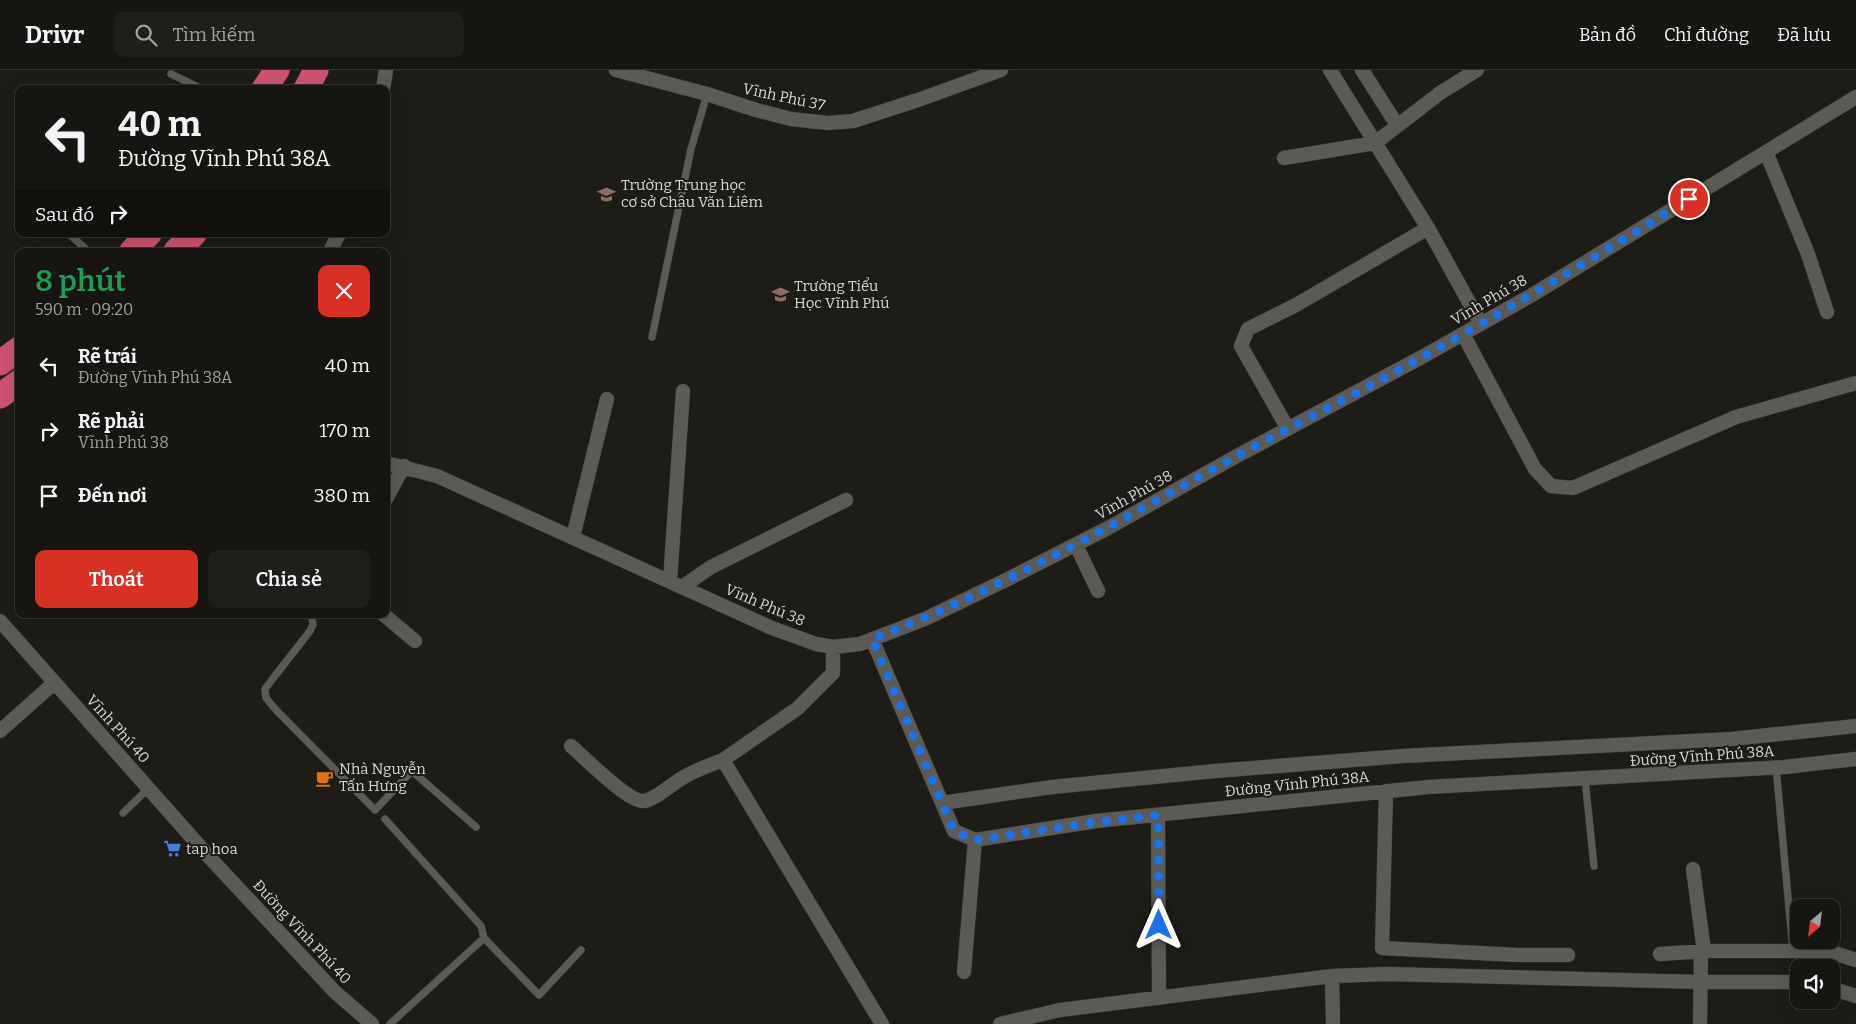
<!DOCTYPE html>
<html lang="vi">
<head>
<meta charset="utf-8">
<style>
	body { margin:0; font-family:Bitter,serif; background:#1f1e1a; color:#f1f3f6; height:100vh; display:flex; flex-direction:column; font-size:19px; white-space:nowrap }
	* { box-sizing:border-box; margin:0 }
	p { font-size:16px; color:#9e9f9f }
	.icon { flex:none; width:28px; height:28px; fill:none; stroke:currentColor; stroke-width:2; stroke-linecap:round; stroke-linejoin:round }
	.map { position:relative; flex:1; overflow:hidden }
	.drawer { position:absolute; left:15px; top:178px; width:375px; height:370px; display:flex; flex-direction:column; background:#161511; border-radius:10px; box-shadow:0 5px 20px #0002,0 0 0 1px #353431 }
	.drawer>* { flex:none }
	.top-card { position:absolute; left:15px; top:15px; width:375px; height:152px; border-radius:10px; box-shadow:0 5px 20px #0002,0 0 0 1px #353431; background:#161511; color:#f1f3f6; overflow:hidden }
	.needle { width:32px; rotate:208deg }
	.buttons { position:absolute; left:1790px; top:829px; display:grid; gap:10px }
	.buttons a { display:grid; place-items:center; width:50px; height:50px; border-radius:10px; background:#161511; box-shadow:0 5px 20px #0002,0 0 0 1px #353431; font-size:25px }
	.pin { position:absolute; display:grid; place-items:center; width:42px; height:42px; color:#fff; margin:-21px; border:2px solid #fff; border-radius:50%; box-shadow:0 1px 5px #0007 }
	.me { position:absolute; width:55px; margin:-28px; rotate:0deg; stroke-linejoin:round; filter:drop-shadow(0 0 4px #0008) }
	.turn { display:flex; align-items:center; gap:18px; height:105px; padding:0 20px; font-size:22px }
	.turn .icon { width:65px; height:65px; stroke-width:2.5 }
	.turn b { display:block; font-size:35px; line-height:42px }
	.then { display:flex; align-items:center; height:48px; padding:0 20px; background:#0003; gap:10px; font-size:19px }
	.round { display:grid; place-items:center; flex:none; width:52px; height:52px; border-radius:10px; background:#1f1e1a }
	.headline { display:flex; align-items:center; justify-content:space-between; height:85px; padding:0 20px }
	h1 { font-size:30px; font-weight:600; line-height:38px; color:#1e9e55 }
	.button { display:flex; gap:10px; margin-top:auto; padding:10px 20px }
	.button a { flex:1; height:58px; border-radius:10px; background:#d93025; color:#fff; font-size:20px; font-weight:600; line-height:58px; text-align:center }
	.button a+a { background:#1f1e1a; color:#f1f3f6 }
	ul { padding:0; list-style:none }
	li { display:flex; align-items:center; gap:15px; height:65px; padding:0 20px }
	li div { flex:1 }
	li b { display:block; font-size:19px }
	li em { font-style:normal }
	header { display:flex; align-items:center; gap:30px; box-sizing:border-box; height:70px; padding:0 25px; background:#161511; border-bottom:1px solid #353431 }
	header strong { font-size:24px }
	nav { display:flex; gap:28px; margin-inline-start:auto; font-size:18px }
	.search { width:350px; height:45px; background:#1f1e1a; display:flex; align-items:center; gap:12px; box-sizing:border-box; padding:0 18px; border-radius:10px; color:#9e9f9f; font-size:19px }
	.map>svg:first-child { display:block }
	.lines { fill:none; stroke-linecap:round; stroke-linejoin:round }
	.lane-casing { stroke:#393835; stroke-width:8 }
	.street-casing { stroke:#393835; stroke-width:15 }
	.highway-casing { stroke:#393835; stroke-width:26 }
	.lane { stroke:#5c5a54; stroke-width:7 }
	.street { stroke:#5c5a54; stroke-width:14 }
	.highway { stroke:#cd5470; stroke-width:25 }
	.route { stroke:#1a73e8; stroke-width:9; stroke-dasharray:0 16.2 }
	.labels { text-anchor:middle; stroke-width:4; stroke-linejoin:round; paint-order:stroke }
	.street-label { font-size:15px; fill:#d6d5d1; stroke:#1e1c17 }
	.poi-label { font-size:15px; fill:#d6d5d1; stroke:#1e1c17; text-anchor:start }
</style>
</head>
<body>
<header>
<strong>Drivr</strong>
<div class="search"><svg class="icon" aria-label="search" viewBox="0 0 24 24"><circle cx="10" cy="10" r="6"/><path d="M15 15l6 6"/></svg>Tìm kiếm</div>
<nav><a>Bản đồ</a><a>Chỉ đường</a><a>Đã lưu</a></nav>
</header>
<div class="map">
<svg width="1856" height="954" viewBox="0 0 1856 954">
	<rect width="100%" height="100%" fill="#1e1c17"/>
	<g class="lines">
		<defs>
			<path id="lane" d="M 171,4 L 202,19
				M 69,164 L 88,181
				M 652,267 L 691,79 L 707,24
				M 311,544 L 313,554 L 310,561 L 271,611 L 265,619 L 266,628 L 276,640 L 375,740 L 412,701 L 476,757
				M 1776,697 L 1793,881
				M 1585,709 L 1594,796
				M 123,743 L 148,719
				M 385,749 L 481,856 L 484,868 L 390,954
				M 484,868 L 539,925 L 581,880"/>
			<path id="street" d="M 616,0 L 707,24 L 756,40 L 791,49 L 828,53 L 853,51 L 918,30 L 1001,0
				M 1362,0 L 1397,55
				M 383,19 L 386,0
				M 1766,82 L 1808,184 L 1827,242
				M 1284,88 L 1375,73 L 1440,23 L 1477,0
				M 1428,158 L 1481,254
				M 330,181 L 339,164
				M 1463,264 L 1535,399 L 1551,416 L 1573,418 L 1736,347 L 1856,313
				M 1288,359 L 1241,276 L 1248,259 L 1296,235 L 1428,158 L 1330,0
				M 386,393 L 437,406 L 772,558 L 816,574 L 833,577 L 860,574 L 927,548 L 1008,509 L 1108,458 L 1235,387 L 1422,287 L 1532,225 L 1856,27
				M 386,429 L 404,396
				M 573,467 L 607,329
				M 1076,475 L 1098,521
				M 670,511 L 683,321
				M 682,517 L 711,497 L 846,430
				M 383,544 L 415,571
				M 0,551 L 211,789 L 335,922 L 372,954
				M 872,569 L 954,761 L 975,770 L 1096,751 L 1428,717 L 1785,697 L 1856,689
				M 833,577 L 833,603 L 798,638 L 723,690 L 882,954
				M 0,661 L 54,613
				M 571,676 C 584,687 629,733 644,731 C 656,729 673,713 684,707 C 696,700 710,695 723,690
				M 1386,721 L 1382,878 L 1517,885 L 1568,885
				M 942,733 L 1052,717 L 1215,701 L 1403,686 L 1731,669 L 1856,656
				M 1158,745 L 1159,928
				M 1693,799 L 1704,881
				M 1660,884 L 1704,881 L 1828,881 L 1856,890
				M 964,902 L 975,770
				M 1831,918 L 1856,926
				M 1000,954 L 1060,940 L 1332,906
				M 1333,954 L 1332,906 L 1387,904 L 1702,912 L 1799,912
				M 1700,954 L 1701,881"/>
			<path id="highway" d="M 264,19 L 277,0
				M 306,19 L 316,0
				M 132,181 L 149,164
				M 176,181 L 194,164
				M 0,293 L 19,279
				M 0,326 L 19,312"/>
		</defs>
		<use href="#lane" class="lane-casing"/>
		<use href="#street" class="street-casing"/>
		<use href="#highway" class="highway-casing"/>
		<use href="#lane" class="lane"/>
		<use href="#street" class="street"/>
		<use href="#highway" class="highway"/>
	</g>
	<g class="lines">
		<path class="route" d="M 1159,855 L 1158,745 L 1096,752 L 975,770 L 954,761 L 872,569 C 999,520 1116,453 1235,387 C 1298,353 1362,321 1424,286 C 1514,236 1602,183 1689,129"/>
	</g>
	<defs>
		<symbol id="school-bare" viewBox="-9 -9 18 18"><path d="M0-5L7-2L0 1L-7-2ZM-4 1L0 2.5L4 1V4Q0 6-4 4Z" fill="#8d6e63" stroke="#1e1c17" stroke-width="2.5" paint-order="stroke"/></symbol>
		<symbol id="cafe-bare" viewBox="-9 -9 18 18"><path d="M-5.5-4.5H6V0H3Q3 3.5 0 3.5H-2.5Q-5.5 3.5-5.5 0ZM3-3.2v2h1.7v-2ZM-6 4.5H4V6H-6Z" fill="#e8710a" stroke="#1e1c17" stroke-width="2.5" paint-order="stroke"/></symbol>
		<symbol id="supermarket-bare" viewBox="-9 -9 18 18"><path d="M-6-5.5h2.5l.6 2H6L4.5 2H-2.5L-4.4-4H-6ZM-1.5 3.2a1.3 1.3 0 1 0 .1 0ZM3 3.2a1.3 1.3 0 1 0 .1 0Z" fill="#3f7fe0" stroke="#1e1c17" stroke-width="2.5" paint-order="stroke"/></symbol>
	</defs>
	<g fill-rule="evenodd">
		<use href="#school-bare" x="594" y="112" width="25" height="25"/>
		<use href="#school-bare" x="768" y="212" width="25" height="25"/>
		<use href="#cafe-bare" x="312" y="696" width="25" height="25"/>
		<use href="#supermarket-bare" x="160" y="766" width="25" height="25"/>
	</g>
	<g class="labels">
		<g class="street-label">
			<text transform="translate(784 27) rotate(12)" y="5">Vĩnh Phú 37</text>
			<text transform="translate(1489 230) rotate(-30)" y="5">Vĩnh Phú 38</text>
			<text transform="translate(1134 425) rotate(-29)" y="5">Vĩnh Phú 38</text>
			<text transform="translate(765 535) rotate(23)" y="5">Vĩnh Phú 38</text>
			<text transform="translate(118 659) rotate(48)" y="5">Vĩnh Phú 40</text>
			<text transform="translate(1702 686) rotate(-4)" y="5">Đường Vĩnh Phú 38A</text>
			<text transform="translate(1297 714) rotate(-6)" y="5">Đường Vĩnh Phú 38A</text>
			<text transform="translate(302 862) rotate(47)" y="5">Đường Vĩnh Phú 40</text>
		</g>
		<g class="poi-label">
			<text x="621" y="120">Trường Trung học<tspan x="621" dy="17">cơ sở Châu Văn Liêm</tspan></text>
			<text x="794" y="221">Trường Tiểu<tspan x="794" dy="17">Học Vĩnh Phú</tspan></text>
			<text x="339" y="704">Nhà Nguyễn<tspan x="339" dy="17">Tấn Hưng</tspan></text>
			<text x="186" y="784">tap hoa</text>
		</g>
	</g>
</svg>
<div class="buttons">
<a><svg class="needle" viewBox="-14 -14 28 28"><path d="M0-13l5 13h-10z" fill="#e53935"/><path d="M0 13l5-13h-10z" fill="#9e9f9f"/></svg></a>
<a><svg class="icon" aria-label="sound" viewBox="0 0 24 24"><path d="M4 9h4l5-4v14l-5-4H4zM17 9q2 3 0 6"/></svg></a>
</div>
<div class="pin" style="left:1689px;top:129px;background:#d93025"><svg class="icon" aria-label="arrive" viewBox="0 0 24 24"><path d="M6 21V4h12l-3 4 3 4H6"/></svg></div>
<svg class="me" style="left:1159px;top:855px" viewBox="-20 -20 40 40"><path d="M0-17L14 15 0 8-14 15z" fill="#1a73e8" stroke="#fff" stroke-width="4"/></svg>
<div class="top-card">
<div class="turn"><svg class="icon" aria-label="left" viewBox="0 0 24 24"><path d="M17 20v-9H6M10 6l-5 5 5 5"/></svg><div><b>40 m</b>Đường Vĩnh Phú 38A</div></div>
<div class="then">Sau đó<svg class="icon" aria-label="right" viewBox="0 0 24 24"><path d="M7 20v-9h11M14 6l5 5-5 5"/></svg></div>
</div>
<section class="drawer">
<div class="headline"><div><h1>8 phút</h1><p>590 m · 09:20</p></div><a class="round" style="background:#d93025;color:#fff"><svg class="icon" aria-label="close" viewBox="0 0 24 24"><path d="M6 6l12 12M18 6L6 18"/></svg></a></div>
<ul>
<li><svg class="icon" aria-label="left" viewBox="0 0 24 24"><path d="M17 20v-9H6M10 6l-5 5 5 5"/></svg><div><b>Rẽ trái</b><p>Đường Vĩnh Phú 38A</p></div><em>40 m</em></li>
<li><svg class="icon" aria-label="right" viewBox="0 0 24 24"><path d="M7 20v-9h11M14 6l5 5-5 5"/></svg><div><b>Rẽ phải</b><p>Vĩnh Phú 38</p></div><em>170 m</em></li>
<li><svg class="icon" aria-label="arrive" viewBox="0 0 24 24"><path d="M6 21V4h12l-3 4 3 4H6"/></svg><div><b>Đến nơi</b></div><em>380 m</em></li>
</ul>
<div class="button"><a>Thoát</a><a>Chia sẻ</a></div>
</section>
</div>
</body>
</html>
